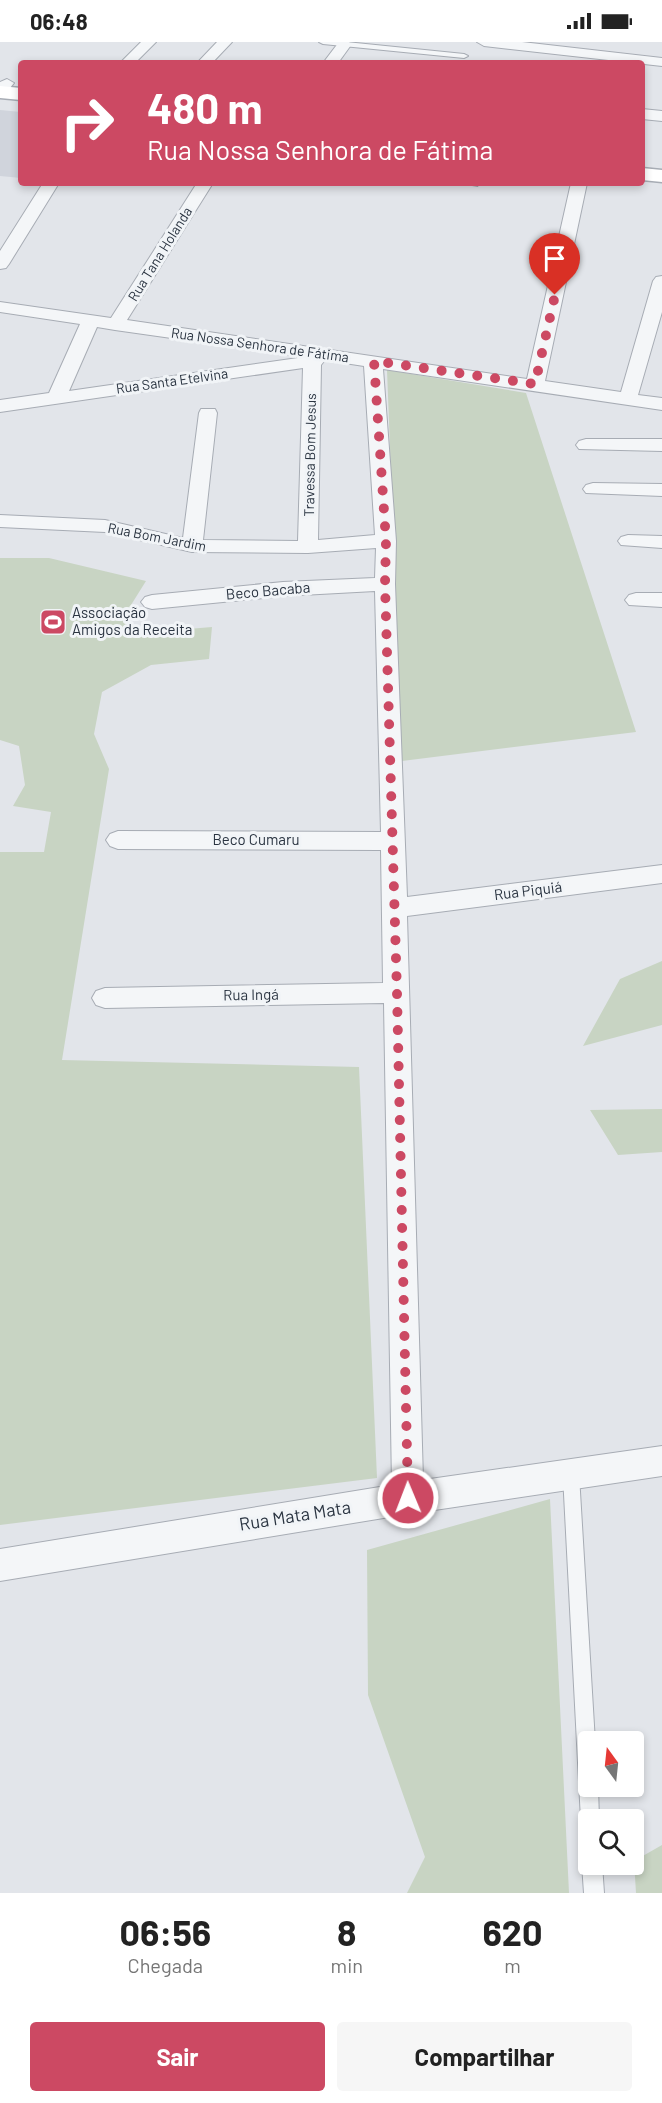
<!DOCTYPE html>
<html lang="pt">
<head>
<meta charset="utf-8">
<style>
	body { margin:0; font-family:Barlow,sans-serif; background:#f6f6f6; color:#222; height:100vh; display:flex; flex-direction:column; font-size:22px; white-space:nowrap }
	* { box-sizing:border-box; margin:0 }
	p { font-size:20px; color:#767676 }
	.icon { flex:none; width:33px; height:33px; fill:none; stroke:currentColor; stroke-width:2; stroke-linecap:round; stroke-linejoin:round }
	.map { position:relative; height:1851px; overflow:hidden }
	.panel { display:flex; flex-direction:column; background:#fff; flex:1 }
	.panel>* { flex:none }
	.top-card { position:absolute; left:18px; top:18px; width:627px; height:126px; border-radius:6px; box-shadow:0 3px 9px #0003; background:#cc4963; color:#fff; overflow:hidden }
	.needle { width:39px; rotate:345deg }
	.fabs { position:absolute; left:578px; top:1689px; display:grid; gap:12px }
	.fabs a { display:grid; place-items:center; width:66px; height:66px; border-radius:6px; background:#fff; box-shadow:0 3px 9px #0003; font-size:30px }
	.pin { position:absolute; display:grid; place-items:center; width:51px; height:51px; color:#fff; margin:-62px -26px; border-radius:50% 50% 50% 0; rotate:-45deg; box-shadow:0 0 6px #0007 }
	.pin .icon { rotate:45deg }
	.me { position:absolute; width:66px; margin:-33px; rotate:359deg; stroke-linejoin:round; filter:drop-shadow(0 0 4px #0008) }
	.turn { display:flex; align-items:center; gap:21px; height:126px; padding:0 30px; font-size:27px }
	.turn .icon { width:78px; height:78px; stroke-width:2.5 }
	.turn b { display:block; font-size:42px; line-height:51px }
	.eta { display:flex; justify-content:space-evenly; align-items:center; height:102px; text-align:center }
	.eta b { font-size:36px; font-weight:700; line-height:42px }
	.action { display:flex; gap:12px; margin-top:auto; padding:12px 30px }
	.action a { flex:1; height:69px; border-radius:6px; background:#cc4963; color:#fff; font-size:24px; font-weight:700; line-height:69px; text-align:center }
	.action a+a { background:#f6f6f6; color:#222 }
	.status { display:flex; justify-content:space-between; align-items:center; height:42px; padding:0 30px; background:#fff; direction:ltr }
	.status svg { height:16px; fill:currentColor }
	.map>svg:first-child { display:block }
	.built { fill:#d0d4dc }
	.green { fill:#c8d4c3 }
	.lines { fill:none; stroke-linecap:round; stroke-linejoin:round }
	.lane-casing { stroke:#a7acb4; stroke-width:2 }
	.street-casing { stroke:#a7acb4; stroke-width:2 }
	.secondary-casing { stroke:#a7acb4; stroke-width:3 }
	.lane { fill:#f4f6f8; fill-rule:evenodd }
	.street { fill:#f4f6f8; fill-rule:evenodd }
	.secondary { fill:#fff; fill-rule:evenodd }
	.wall { fill:#9fa4ab }
	.route { stroke:#cc4963; stroke-width:10; stroke-dasharray:0 18 }
	.labels { text-anchor:middle; stroke-width:6; stroke-linejoin:round; paint-order:stroke }
	.far-street-label { font-size:14px; fill:#2a3441; stroke:#f1f4f7 }
	.street-label { font-size:15px; fill:#2a3441; stroke:#f1f4f7 }
	.poi-label { font-size:15px; fill:#2a3441; stroke:#f1f4f7; text-anchor:start }
	.near-street-label { font-size:18px; fill:#2a3441; stroke:#f1f4f7 }
</style>
</head>
<body>
<div class="status"><b>06:48</b><svg viewBox="0 0 49 12"><path d="M0 12V9h3v3zM5 12V6h3v6zM10 12V3h3v9zM15 12V0h3v12zM26 1h20v11H26zM47 4h2v5h-2z"/></svg></div>
<div class="map">
<svg width="662" height="1851" viewBox="0 0 662 1851">
	<rect width="100%" height="100%" fill="#e2e5ea"/>
	<path class="built" d="M 0,68 L 21,70 L 21,136 L 0,134 Z"/>
	<path class="green" d="M 387,328 L 526,351 L 636,690 L 402,719 Z
		M 0,516 L 49,516 L 146,539 L 131,563 L 128,592 L 212,585 L 209,617 L 151,623 L 102,650 L 94,692 L 109,727 L 62,1018 L 359,1025 L 377,1436 L 0,1483 L 0,810 L 44,810 L 51,770 L 13,764 L 25,743 L 19,704 L 0,698 Z
		M 662,919 L 662,983 L 583,1004 L 620,937 Z
		M 662,1067 L 662,1110 L 618,1113 L 590,1068 Z
		M 550,1457 L 569,1851 L 407,1851 L 425,1815 L 368,1653 L 367,1508 Z
		M 662,1803 L 662,1851 L 636,1851 L 634,1819 Z"/>
	<g class="lines">
		<defs>
			<path id="lane" d="M 319,0 L 346,0 L 464,12 L 468,14 L 464,16 L 323,2 Z
				M 571,1425 L 577,1427 L 579,1433 L 595,1700 L 588,1700 L 588,1744 L 598,1744 L 599,1778 L 588,1778 L 588,1787 L 583,1785 L 581,1778 L 563,1433 L 565,1427 Z
				M 588,1814 L 588,1822 L 602,1822 L 604,1851 L 584,1851 L 582,1822 Z"/>
			<path id="street" d="M 141,0 L 156,0 L 135,21 L 120,21 Z
				M 217,0 L 232,0 L 212,21 L 197,21 Z
				M 339,0 L 349,0 L 351,3 L 338,21 L 323,21 Z
				M 477,0 L 522,0 L 662,16 L 662,24 L 484,4 Z
				M 7,37 L 14,41 L 5,52 L 0,53 L 0,40 Z
				M 642,67 L 662,69 L 662,79 L 642,77 Z
				M 43,141 L 59,141 L 9,222 L 6,226 L 0,227 L 0,209 Z
				M 197,141 L 213,141 L 127,278 L 527,337 L 571,141 L 587,141 L 545,339 L 621,350 L 653,239 L 656,235 L 662,234 L 662,270 L 638,353 L 662,356 L 662,368 L 383,327 L 396,499 L 395,542 L 407,855 L 662,823 L 662,841 L 407,874 L 423,1438 L 662,1404 L 662,1434 L 408,1472 L 0,1539 L 0,1507 L 392,1443 L 384,961 L 105,966 L 96,963 L 92,956 L 96,949 L 105,946 L 383,941 L 381,808 L 118,807 L 110,804 L 106,798 L 110,792 L 118,789 L 381,790 L 375,549 L 283,554 L 152,567 L 145,565 L 141,560 L 145,555 L 152,553 L 283,540 L 375,536 L 376,506 L 308,511 L 192,510 L 105,490 L 0,485 L 0,473 L 105,478 L 183,496 L 199,371 L 201,367 L 215,367 L 217,371 L 203,498 L 298,499 L 303,326 L 0,370 L 0,358 L 49,351 L 80,282 L 0,270 L 0,260 L 111,276 ZM 97,285 L 115,288 L 305,315 L 69,349 ZM 325,318 L 364,324 L 375,493 L 318,498 L 321,323 Z
				M 586,397 L 662,397 L 662,409 L 579,407 L 576,403 L 579,399 Z
				M 593,441 L 662,442 L 662,454 L 586,451 L 583,447 L 586,443 Z
				M 628,493 L 662,494 L 662,506 L 621,503 L 618,499 L 621,495 Z
				M 636,551 L 662,551 L 662,565 L 629,563 L 625,558 L 629,553 Z"/>
			<path id="secondary" d="M 0,44 L 21,46 L 21,58 L 0,56 Z
				M 642,126 L 662,128 L 662,140 L 642,138 Z"/>
		</defs>
		<use href="#lane" class="lane-casing"/>
		<use href="#street" class="street-casing"/>
		<use href="#secondary" class="secondary-casing"/>
		<use href="#lane" class="lane"/>
		<use href="#street" class="street"/>
		<use href="#secondary" class="secondary"/>
	</g>
	<path class="wall" d="M 460,141 L 480,141 L 478,145 L 460,142 Z"/>
	<g class="lines">
		<path class="route" d="M 408,1456 L 397,951 L 385,542 L 386,499 L 374,319 L 535,342 L 555,253"/>
	</g>
	<defs>
		<symbol id="stadium-square" viewBox="-11 -11 22 22"><rect x="-9" y="-9" width="18" height="18" rx="4" fill="#cc4963" stroke="#f1f4f7"/><path d="M0-5a6.5 5 0 1 0 0 10a6.5 5 0 1 0 0-10ZM-3.5-1.8h7v3.6h-7Z" fill="#fff"/></symbol>
	</defs>
	<g fill-rule="evenodd">
		<use href="#stadium-square" x="38" y="565" width="30" height="30"/>
	</g>
	<g class="labels">
		<g class="far-street-label">
			<text transform="translate(160 212) rotate(-58)" y="5">Rua Tana Holanda</text>
			<text transform="translate(260 303) rotate(8)" y="5">Rua Nossa Senhora de Fátima</text>
			<text transform="translate(172 339) rotate(-8)" y="5">Rua Santa Etelvina</text>
			<text transform="translate(310 413) rotate(-89)" y="5">Travessa Bom Jesus</text>
			<text transform="translate(157 495) rotate(11)" y="5">Rua Bom Jardim</text>
		</g>
		<g class="street-label">
			<text transform="translate(268 549) rotate(-5)" y="5">Beco Bacaba</text>
			<text x="256" y="803">Beco Cumaru</text>
			<text transform="translate(528 849) rotate(-7)" y="5">Rua Piquiá</text>
			<text transform="translate(251 953) rotate(-1)" y="5">Rua Ingá</text>
		</g>
		<g class="poi-label">
			<text x="72" y="576">Associação<tspan x="72" dy="17">Amigos da Receita</tspan></text>
		</g>
		<g class="near-street-label">
			<text transform="translate(295 1474) rotate(-9)" y="6">Rua Mata Mata</text>
		</g>
	</g>
</svg>
<div class="fabs">
<a><svg class="needle" viewBox="-14 -14 28 28"><path d="M0-13l5 13h-10z" fill="#e53935"/><path d="M0 13l5-13h-10z" fill="#767676"/></svg></a>
<a><svg class="icon" aria-label="search" viewBox="0 0 24 24"><circle cx="10" cy="10" r="6"/><path d="M15 15l6 6"/></svg></a>
</div>
<div class="pin" style="left:555px;top:253px;background:#d93025"><svg class="icon" aria-label="arrive" viewBox="0 0 24 24"><path d="M6 21V4h12l-3 4 3 4H6"/></svg></div>
<svg class="me" style="left:408px;top:1456px" viewBox="-20 -20 40 40"><circle r="17" fill="#cc4963" stroke="#fff" stroke-width="3"/><path d="M0-11L8 9 0 5-8 9z" fill="#fff"/></svg>
<div class="top-card">
<div class="turn"><svg class="icon" aria-label="right" viewBox="0 0 24 24"><path d="M7 20v-9h11M14 6l5 5-5 5"/></svg><div><b>480 m</b>Rua Nossa Senhora de Fátima</div></div>
</div>
</div>
<section class="panel">
<div class="eta">
<div><b>06:56</b><p>Chegada</p></div>
<div><b>8</b><p>min</p></div>
<div><b>620</b><p>m</p></div>
</div>
<div class="action"><a>Sair</a><a>Compartilhar</a></div>
</section>
</body>
</html>
